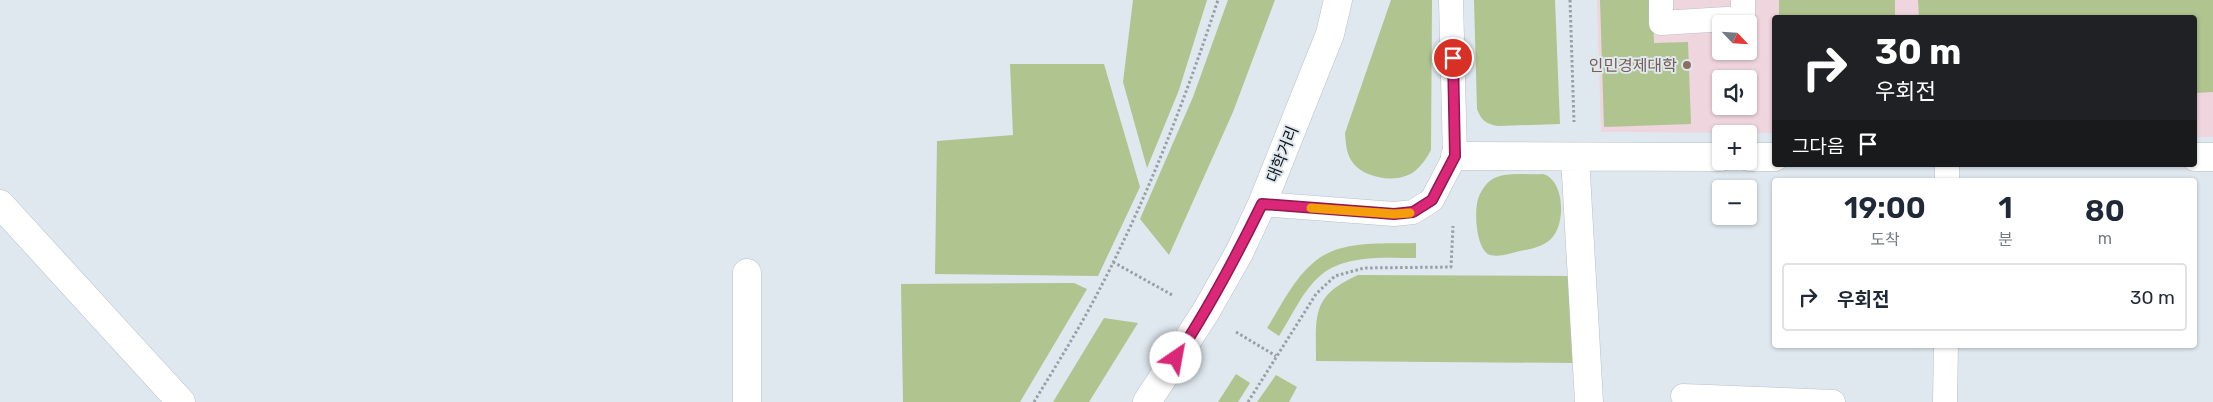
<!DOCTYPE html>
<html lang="ko">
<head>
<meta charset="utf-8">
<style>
	body { margin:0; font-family:Rubik,"Noto Sans KR",sans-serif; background:#f6f6f7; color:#1f2937; height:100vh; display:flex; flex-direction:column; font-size:19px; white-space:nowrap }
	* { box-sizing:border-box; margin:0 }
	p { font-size:16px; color:#747a83 }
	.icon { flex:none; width:28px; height:28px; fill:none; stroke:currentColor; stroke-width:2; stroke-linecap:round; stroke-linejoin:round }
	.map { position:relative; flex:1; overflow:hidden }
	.details { position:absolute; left:1772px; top:178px; width:425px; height:170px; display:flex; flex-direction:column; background:#fff; border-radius:5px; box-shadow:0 1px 4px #0004 }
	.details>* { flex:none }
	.top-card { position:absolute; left:1772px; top:15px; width:425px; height:152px; border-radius:5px; box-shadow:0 1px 4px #0004; background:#202124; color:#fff; overflow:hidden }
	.needle { width:32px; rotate:115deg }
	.fabs { position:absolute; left:1712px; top:15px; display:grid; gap:10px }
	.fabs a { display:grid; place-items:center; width:45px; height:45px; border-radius:5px; background:#fff; box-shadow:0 1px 4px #0004; font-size:25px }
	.pin { position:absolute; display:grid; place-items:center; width:42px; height:42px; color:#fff; margin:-21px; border:2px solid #fff; border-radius:50%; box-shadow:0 1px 5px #0007 }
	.me { position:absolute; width:55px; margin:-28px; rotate:33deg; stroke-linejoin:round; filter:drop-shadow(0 0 4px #0008) }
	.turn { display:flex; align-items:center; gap:18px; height:105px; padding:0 20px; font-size:22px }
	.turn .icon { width:65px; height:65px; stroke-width:2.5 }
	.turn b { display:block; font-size:35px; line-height:42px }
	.then { display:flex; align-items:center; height:48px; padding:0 20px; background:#0003; gap:10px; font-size:19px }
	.eta { display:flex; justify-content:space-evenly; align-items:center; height:85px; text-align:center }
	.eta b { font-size:30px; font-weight:600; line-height:35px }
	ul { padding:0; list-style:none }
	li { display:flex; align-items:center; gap:15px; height:68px; margin:0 10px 8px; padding:0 10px; border:2px solid #e0e1e3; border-radius:5px }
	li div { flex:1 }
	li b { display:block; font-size:19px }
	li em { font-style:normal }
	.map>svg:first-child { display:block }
	.education { fill:#efd5dd; fill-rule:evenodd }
	.green { fill:#afc48f }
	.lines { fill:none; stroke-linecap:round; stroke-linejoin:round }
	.service-casing { stroke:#b7c0c7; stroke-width:25 }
	.minor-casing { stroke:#b7c0c7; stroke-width:29 }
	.primary-casing { stroke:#b7c0c7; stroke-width:29 }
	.path { stroke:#98a0a5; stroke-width:3; stroke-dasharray:2.5 2.5; stroke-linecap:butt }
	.service { stroke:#fff; stroke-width:24 }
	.minor { stroke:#fff; stroke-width:28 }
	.primary { stroke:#fff; stroke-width:28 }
	.route-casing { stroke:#8e194d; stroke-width:12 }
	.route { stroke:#db2777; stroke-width:9 }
	.slow { stroke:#f59e0b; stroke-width:9 }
	.education-dot { fill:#8d6e63; stroke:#dfe8ef; stroke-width:2 }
	.labels { text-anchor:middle; stroke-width:4; stroke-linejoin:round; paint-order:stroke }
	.education-label { font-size:16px; fill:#785e54; stroke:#dfe8ef; text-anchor:end }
	.street-label { font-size:16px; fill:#121618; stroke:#dfe8ef }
</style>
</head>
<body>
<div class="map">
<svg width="2213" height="402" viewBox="0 0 2213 402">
	<rect width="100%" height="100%" fill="#dfe8ef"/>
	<path class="education" d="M 1597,0 L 2213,0 L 2213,137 L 2195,137 L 2195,18 L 1775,18 L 1775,133 L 1601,132 ZM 1721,24 L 1749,24 L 1749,51 L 1721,51 ZM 1721,79 L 1749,79 L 1749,106 L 1721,106 Z"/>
	<path class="green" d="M 1133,0 L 1207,0 L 1179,90 L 1147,168 L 1123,82 Z
		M 1228,0 L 1275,0 L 1233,112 L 1169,255 L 1140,219 L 1193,97 Z
		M 1391,0 L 1432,0 L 1431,150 C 1427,158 1422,165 1415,171 C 1399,184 1365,179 1353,163 C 1346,154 1346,144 1345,133 Z
		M 1474,0 L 1555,0 L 1560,124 L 1498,126 C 1486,124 1481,120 1477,109 Z
		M 1600,0 L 1652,0 L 1654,43 L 1688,42 L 1691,124 L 1604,127 Z
		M 1779,0 L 1895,0 L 1895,17 L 1779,17 Z
		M 1918,0 L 2213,0 L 2213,92 L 2195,93 L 2195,18 L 1919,17 Z
		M 1010,64 L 1104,64 L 1140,187 L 1098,276 L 935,274 L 937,141 L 1013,135 Z
		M 1543,174 C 1565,180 1566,225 1551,239 C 1541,248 1529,249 1516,252 C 1508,254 1499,257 1490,255 C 1476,250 1474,212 1478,199 C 1480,193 1485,184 1491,180 C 1504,171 1528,175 1543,174 Z
		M 1416,243 L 1416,258 C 1386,258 1346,254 1321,275 C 1303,290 1292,316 1279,336 L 1267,328 C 1281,306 1293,280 1313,263 C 1339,239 1384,244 1416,243 Z
		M 1358,275 L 1574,276 L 1573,363 L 1316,361 C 1316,315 1311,296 1358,275 Z
		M 1074,283 L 1087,289 L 1020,402 L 903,402 L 901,284 Z
		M 1104,318 L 1138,323 L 1089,402 L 1053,402 Z
		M 1236,374 L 1250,383 L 1238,402 L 1218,402 Z
		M 1276,375 L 1297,387 L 1289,402 L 1257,402 Z"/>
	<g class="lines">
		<defs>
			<path id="service" d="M 1661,0 L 1661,23 L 1743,18 L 1743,0
				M 1947,180 L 1947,165
				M 1262,204 L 1394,214 L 1413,212 L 1432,200 L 1455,156 L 1451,0
				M 1683,396 L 1833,402
				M 1945,402 L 1946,345"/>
			<path id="minor" d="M 1455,156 L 1721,157
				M 1575,157 L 1589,402
				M 1749,157 L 1775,157
				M 2195,157 L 2213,157
				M 0,204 L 181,402
				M 747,402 L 747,273"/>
			<path id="primary" d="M 1147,402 L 1205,313 L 1239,253 L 1262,204 L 1330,34 L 1338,0"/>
		</defs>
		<use href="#service" class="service-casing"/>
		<use href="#minor" class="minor-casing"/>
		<use href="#primary" class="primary-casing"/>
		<path class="path" d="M 1570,0 L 1574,122
			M 1113,262 L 1174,296
			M 1236,332 L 1276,356
			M 1034,402 C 1052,372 1071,342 1088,311 C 1142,212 1183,106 1218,0
			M 1248,402 L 1316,294 L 1335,276 L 1364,268 L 1451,267 L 1453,226"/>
		<use href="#service" class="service"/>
		<use href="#minor" class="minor"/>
		<use href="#primary" class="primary"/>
	</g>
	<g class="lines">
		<defs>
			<path id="route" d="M 1176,358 C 1209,308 1236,257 1262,204 L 1394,214 L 1413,212 L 1432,200 L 1455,156 L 1453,58"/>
		</defs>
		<use href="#route" class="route-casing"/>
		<use href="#route" class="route"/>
		<path class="slow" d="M 1311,208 L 1394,214 L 1410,213"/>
	</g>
	<circle class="education-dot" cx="1687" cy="65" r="5"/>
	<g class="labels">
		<g class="education-label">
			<text x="1677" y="71">인민경제대학</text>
		</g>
		<g class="street-label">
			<text transform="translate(1282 154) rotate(-68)" y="6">대학거리</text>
		</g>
	</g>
</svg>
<div class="fabs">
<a><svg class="needle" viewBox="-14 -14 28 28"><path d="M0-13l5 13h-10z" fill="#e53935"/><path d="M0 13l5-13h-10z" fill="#747a83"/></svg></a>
<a><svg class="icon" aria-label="sound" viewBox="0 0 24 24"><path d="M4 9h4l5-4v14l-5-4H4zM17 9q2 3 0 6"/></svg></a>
<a>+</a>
<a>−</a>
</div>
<div class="pin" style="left:1453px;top:58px;background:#d93025"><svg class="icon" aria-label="arrive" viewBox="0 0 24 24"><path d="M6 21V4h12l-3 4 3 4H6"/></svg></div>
<svg class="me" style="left:1176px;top:358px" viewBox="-20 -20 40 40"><circle r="19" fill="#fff"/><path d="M0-13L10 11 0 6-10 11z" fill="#db2777"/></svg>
<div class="top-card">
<div class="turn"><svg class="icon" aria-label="right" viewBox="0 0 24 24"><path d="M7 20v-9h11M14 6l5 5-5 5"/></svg><div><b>30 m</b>우회전</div></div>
<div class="then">그다음<svg class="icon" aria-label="arrive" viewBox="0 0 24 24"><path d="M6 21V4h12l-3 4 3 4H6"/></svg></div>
</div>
<section class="details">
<div class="eta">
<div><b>19:00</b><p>도착</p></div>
<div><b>1</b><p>분</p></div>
<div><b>80</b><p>m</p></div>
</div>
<ul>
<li><svg class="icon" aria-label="right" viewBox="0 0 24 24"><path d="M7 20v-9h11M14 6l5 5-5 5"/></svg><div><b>우회전</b></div><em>30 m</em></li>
</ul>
</section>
</div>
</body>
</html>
